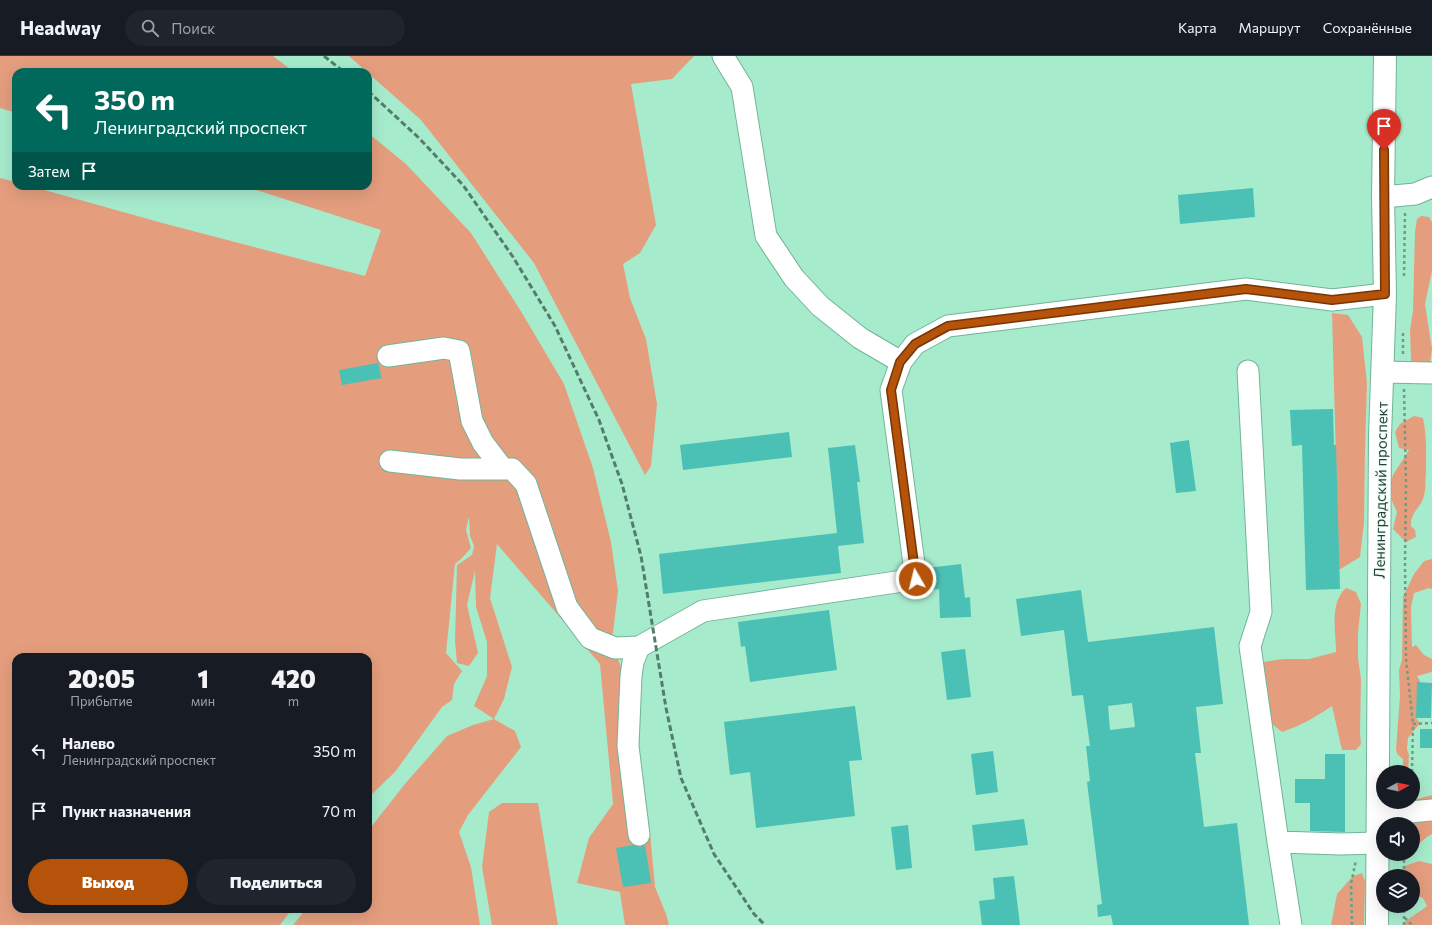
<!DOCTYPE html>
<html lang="ru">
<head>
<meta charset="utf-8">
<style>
	body { margin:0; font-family:Commissioner,sans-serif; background:#20242c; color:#f1f3f6; height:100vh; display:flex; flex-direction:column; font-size:15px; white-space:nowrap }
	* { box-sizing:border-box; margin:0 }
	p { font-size:13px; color:#9ea1a6 }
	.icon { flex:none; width:22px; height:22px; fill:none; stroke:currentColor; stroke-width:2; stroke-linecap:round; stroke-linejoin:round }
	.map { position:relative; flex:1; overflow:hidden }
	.details { position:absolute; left:12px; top:597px; width:360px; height:260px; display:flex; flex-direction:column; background:#171b24; border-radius:12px; box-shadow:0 4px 16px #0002 }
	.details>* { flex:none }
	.guide { position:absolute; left:12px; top:12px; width:360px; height:122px; border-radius:12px; box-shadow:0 4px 16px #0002; background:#00695c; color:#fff; overflow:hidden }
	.needle { width:26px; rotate:82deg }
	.buttons { position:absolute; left:1376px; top:709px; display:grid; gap:8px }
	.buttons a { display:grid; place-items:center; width:44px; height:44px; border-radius:50%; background:#171b24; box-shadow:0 4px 16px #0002; font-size:20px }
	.pin { position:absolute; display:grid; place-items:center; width:34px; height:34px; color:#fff; margin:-41px -17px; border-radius:50% 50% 50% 0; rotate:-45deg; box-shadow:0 0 4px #0007 }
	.pin .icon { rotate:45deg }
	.me { position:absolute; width:44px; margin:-22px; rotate:352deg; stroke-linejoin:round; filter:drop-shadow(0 0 3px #0008) }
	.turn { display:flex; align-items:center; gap:14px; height:84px; padding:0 16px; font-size:18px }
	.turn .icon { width:52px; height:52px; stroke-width:2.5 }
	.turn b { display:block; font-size:28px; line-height:34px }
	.then { display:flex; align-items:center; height:38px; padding:0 16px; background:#0003; gap:8px; font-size:15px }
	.eta { display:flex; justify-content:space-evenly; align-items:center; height:68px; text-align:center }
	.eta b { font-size:24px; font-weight:800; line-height:28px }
	.primary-button { display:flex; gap:8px; margin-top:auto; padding:8px 16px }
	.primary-button a { flex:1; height:46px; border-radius:24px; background:#b45309; color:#fff; font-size:16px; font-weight:800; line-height:46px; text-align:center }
	.primary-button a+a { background:#20242c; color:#f1f3f6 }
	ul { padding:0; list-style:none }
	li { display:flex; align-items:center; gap:12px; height:60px; padding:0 16px }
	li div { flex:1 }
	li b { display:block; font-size:15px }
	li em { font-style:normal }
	header { display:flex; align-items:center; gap:24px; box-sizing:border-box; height:56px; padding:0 20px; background:#171b24; border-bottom:1px solid #363941 }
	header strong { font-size:19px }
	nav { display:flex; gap:22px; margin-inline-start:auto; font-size:14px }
	.search { width:280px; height:36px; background:#20242c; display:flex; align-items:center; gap:10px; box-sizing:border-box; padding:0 14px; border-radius:22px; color:#9ea1a6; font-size:15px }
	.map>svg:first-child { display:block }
	.green { fill:#e49e7e }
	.building { fill:#4bc0b4; fill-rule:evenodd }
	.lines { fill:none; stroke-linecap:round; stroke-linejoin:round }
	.minor-casing { stroke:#72b498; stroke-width:23 }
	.major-casing { stroke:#72b498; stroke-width:24 }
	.path { stroke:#6b9d87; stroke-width:2.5; stroke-dasharray:3 3; stroke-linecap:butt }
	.minor { stroke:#fff; stroke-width:21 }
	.major { stroke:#fff; stroke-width:22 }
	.rail { stroke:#537d6b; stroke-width:3; stroke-dasharray:6 3; stroke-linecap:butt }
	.route-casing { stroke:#753606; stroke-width:10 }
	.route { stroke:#b45309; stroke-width:7 }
	.labels { text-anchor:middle; stroke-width:3; stroke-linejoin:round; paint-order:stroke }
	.street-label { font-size:15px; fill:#244034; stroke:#f1fef8 }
</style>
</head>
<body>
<header>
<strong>Headway</strong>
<div class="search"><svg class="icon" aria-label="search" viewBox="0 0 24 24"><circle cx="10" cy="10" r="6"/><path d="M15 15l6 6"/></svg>Поиск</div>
<nav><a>Карта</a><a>Маршрут</a><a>Сохранённые</a></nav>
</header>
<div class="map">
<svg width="1432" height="869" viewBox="0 0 1432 869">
	<rect width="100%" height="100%" fill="#a7ebcd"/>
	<path class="green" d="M 0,0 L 273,0 L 294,16 L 16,16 L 16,57 L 0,52 Z
		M 349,0 L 694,0 L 672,23 L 631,28 L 656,169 L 640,197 L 623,208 L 630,242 L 646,283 L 657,348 L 651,410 L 645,419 L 534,207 L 421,64 Z
		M 368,77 L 406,108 L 471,177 L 522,257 L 564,328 L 593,412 L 611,486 L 618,535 L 613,576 L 611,583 L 622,614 L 639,731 L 650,777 L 655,831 L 666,858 L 669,869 L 625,869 L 620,836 L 577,827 L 589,782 L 613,748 L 600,608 L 497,488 L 490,542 L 512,611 L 504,643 L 494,663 L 515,675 L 521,691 L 468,759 L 459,776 L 471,811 L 480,869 L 293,869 L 306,853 L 368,853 L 368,775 L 404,729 L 447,680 L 473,669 L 494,663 L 474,650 L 487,620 L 487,586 L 476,551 L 475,515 L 467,549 L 478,597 L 469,610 L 457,607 L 455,585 L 457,509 L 472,499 L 474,490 L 470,480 L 469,461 L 466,474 L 471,492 L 462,502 L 455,508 L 446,597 L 462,615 L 454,628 L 452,644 L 442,651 L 395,716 L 368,742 L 368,601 L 16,601 L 16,853 L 292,853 L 280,869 L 0,869 L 0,122 L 16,126 L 16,130 L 30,130 L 166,168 L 365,220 L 381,174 L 244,130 L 368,130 Z
		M 1421,160 L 1429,161 L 1432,166 L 1432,215 L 1425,248 L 1432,293 L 1429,313 L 1415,313 L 1411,304 L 1410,274 L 1413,255 L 1415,176 L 1417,163 Z
		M 1332,257 L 1348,259 L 1362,281 L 1367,327 L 1365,394 L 1364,466 L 1360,501 L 1339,514 Z
		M 1414,360 L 1423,362 C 1427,381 1426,398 1426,418 C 1425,425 1426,432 1424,440 C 1421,452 1410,456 1411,470 L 1415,474 L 1416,481 L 1406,486 L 1393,473 L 1397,456 L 1392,445 L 1391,426 L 1393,419 L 1409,394 L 1399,392 L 1395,376 L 1400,368 Z
		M 1432,503 L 1432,533 L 1429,532 L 1414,537 L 1411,551 L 1412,591 L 1416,589 L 1424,599 L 1432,603 L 1432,616 L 1417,620 L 1420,625 L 1419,636 L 1424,648 L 1416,662 L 1420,667 L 1408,682 L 1407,693 L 1409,699 L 1408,716 L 1400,716 L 1403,712 L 1403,703 L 1397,698 L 1396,693 L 1400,640 L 1399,614 L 1402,604 L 1403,541 L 1414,518 L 1424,505 Z
		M 1346,532 L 1356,536 L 1361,548 L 1358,577 L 1358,602 L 1361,623 L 1360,677 L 1361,688 L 1356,694 L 1342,694 L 1332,650 C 1316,661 1300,670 1282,676 L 1272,668 L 1263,642 L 1260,626 L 1263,606 L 1283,603 L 1309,603 L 1336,596 C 1336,576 1329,547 1346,532 Z
		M 1432,739 L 1432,748 L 1398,748 L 1397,746 L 1413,746 L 1413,744 Z
		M 502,747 L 538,747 L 558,869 L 492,869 L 482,811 L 489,756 Z
		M 1432,761 L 1432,778 C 1424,782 1421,788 1413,791 L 1413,768 L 1409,768 L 1414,763 Z
		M 1419,805 L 1432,808 L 1432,869 L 1402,869 C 1409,861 1419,857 1427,850 L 1423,842 L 1413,839 L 1413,820 L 1402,820 L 1405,810 Z
		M 1362,817 L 1365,825 L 1364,869 L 1331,869 L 1337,838 L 1353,820 Z"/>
	<path class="building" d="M 1253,132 L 1255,161 L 1180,168 L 1178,139 Z
		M 378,307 L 382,322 L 342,329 L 339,314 Z
		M 1333,353 L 1334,389 L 1336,389 L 1340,533 L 1306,534 L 1302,389 L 1292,390 L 1290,354 Z
		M 789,376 L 792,401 L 683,414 L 680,389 Z
		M 1189,384 L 1196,435 L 1176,437 L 1170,387 Z
		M 855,389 L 860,426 L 857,426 L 864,487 L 838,490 L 841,517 L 663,538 L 659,498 L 837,477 L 828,392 Z
		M 961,508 L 965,542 L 970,541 L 971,561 L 940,562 L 939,533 L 929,534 L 927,512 Z
		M 1081,534 L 1088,586 L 1214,571 L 1223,648 L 1196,651 L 1201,697 L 1195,697 L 1204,771 L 1237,767 L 1249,869 L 1113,869 L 1111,859 L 1098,861 L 1097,849 L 1102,848 L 1087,726 L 1090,725 L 1086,690 L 1090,690 L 1083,639 L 1072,640 L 1064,574 L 1021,580 L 1016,543 ZM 1132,647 L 1135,671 L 1110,674 L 1108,650 Z
		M 829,554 L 837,614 L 750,626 L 745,590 L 741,591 L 738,566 Z
		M 965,593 L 971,641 L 947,644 L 941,596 Z
		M 1417,626 L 1432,627 L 1431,662 L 1416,662 Z
		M 855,650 L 862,704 L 849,705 L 855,760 L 756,772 L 750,716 L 730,719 L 724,666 Z
		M 1420,673 L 1432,673 L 1432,692 L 1420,692 Z
		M 993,695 L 998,736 L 976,739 L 971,698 Z
		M 1325,698 L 1345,698 L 1345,776 L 1310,775 L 1310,747 L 1295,747 L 1295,723 L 1325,723 Z
		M 1024,763 L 1028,789 L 975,795 L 972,769 Z
		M 908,769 L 912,812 L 896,814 L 891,771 Z
		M 633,789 L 640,791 L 645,789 L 651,827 L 623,831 L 616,792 Z
		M 1014,820 L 1020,869 L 982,869 L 979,845 L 995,843 L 993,822 Z"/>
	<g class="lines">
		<defs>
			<path id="minor" d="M 723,0 L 742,31 L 766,180 L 794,222 L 820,250 L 860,282 L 901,306
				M 1383,141 L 1415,138 L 1432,131
				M 388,300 L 444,292 L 459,295 L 472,365 L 483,387 L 503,413
				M 1248,315 L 1261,556 L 1250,590 L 1278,786 L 1341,788 L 1377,787
				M 1383,316 L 1432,317
				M 390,405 L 460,413 L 512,413 L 526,428 L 567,551 L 590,582 L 615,592 L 639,591
				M 1378,759 L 1432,754
				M 639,779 L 628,690 L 631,620 L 633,606 L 639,591 L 703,555 L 916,523 L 891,334 L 901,306 L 915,288 L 948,270 L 1246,233 L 1332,244 L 1385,238
				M 1278,786 L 1291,869"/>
			<path id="major" d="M 1377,869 L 1380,380 L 1385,238 L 1383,141 L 1385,0"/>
		</defs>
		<use href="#minor" class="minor-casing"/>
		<use href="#major" class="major-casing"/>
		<path class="path" d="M 1404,220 L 1405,155
			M 1403,277 L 1403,300
			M 1404,333 L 1406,428 L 1405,507 L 1406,603 L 1413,668
			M 1412,716 L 1413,668 L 1432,667
			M 1404,798 L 1404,820
			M 1405,862 L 1412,869
			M 1352,869 L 1351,828 L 1356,804
			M 1404,869 L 1404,850"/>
		<use href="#minor" class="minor"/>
		<use href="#major" class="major"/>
		<path class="rail" d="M 324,0 L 344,16
			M 368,35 L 419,82 L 463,129 L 513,201 L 555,270 L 599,364 L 622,428 L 641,500 L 666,652 L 681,722 L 714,798 L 754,858 L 765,869"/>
	</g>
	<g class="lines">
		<defs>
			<path id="route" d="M 916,523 L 891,334 L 900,306 L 915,288 L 948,270 L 1246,233 L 1332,244 L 1385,238 L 1384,94"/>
		</defs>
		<use href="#route" class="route-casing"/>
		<use href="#route" class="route"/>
	</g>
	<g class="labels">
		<g class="street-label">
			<text transform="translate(1381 434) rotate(-89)" y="5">Ленинградский проспект</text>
		</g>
	</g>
</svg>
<div class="buttons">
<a><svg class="needle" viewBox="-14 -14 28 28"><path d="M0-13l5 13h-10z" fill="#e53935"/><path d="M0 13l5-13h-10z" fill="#9ea1a6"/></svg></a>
<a><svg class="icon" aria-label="sound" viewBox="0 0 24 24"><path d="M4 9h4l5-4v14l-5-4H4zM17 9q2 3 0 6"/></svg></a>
<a><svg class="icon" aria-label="layers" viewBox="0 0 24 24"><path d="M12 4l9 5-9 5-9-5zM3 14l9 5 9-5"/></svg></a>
</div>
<div class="pin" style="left:1384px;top:94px;background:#d93025"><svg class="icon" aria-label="arrive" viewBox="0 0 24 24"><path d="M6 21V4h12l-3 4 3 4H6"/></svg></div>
<svg class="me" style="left:916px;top:523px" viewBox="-20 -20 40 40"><circle r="17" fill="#b45309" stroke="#fff" stroke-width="3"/><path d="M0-11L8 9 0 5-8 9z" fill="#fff"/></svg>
<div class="guide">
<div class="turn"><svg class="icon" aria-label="left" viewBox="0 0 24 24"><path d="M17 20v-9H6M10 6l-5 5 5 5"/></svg><div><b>350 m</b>Ленинградский проспект</div></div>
<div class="then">Затем<svg class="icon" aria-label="arrive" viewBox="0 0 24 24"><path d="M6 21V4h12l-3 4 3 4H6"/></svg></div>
</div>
<section class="details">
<div class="eta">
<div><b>20:05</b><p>Прибытие</p></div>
<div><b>1</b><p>мин</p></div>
<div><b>420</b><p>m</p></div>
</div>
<ul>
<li><svg class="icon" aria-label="left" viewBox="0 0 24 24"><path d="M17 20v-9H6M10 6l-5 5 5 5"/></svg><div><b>Налево</b><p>Ленинградский проспект</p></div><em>350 m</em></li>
<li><svg class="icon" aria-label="arrive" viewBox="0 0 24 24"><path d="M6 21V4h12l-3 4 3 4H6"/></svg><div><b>Пункт назначения</b></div><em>70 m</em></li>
</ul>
<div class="primary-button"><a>Выход</a><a>Поделиться</a></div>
</section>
</div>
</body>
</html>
